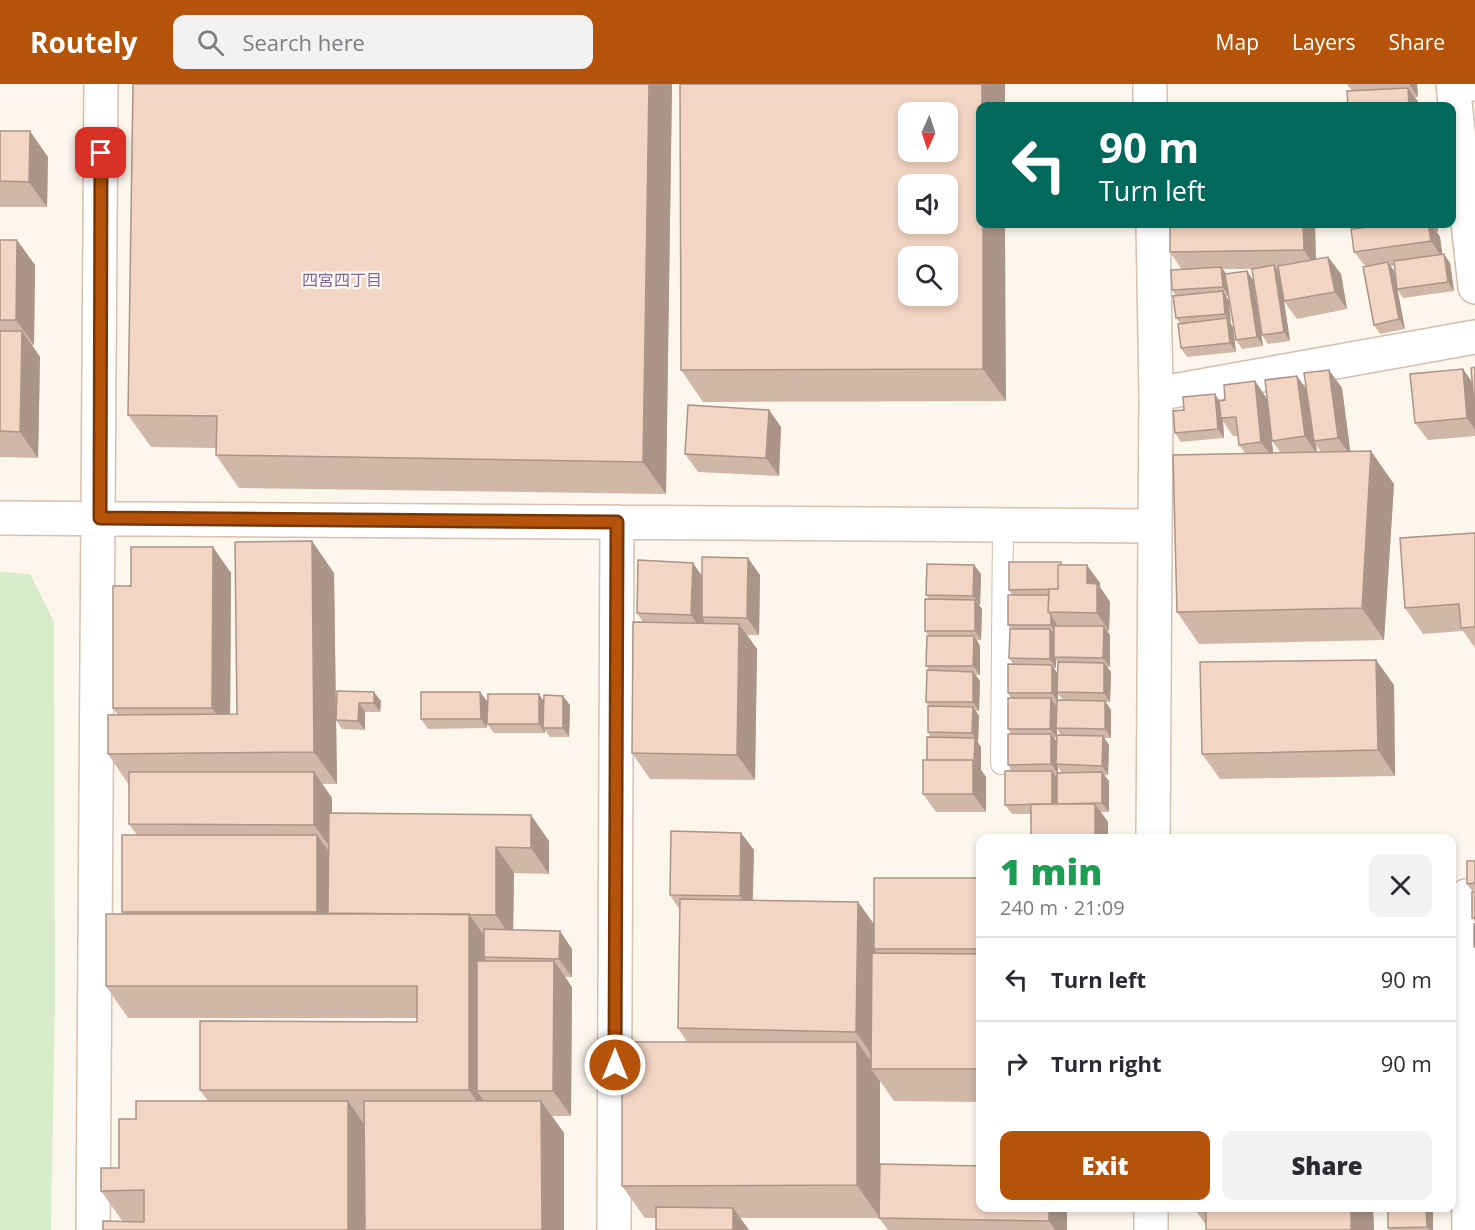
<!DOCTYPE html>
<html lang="en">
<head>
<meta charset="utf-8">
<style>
	body { margin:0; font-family:"Open Sans","Noto Sans JP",sans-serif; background:#f2f2f3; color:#2b2b33; height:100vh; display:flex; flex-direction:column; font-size:22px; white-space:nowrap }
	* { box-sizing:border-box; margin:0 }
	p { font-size:20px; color:#7c7c81 }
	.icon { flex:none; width:33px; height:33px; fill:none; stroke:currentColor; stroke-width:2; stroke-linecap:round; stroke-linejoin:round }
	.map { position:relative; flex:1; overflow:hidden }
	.drawer { position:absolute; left:976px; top:750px; width:480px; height:378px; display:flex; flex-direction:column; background:#fff; border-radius:12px; box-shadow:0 3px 9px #0003 }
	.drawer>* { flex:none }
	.guide { position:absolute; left:976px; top:18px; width:480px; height:126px; border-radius:12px; box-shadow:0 3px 9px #0003; background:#00695c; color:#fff; overflow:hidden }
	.needle { width:39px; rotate:183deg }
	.tools { position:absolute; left:898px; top:18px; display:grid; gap:12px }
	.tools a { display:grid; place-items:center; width:60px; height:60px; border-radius:12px; background:#fff; box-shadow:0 3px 9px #0003; font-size:30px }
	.pin { position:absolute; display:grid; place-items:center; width:51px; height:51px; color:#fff; margin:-26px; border-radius:12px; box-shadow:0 3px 9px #0006 }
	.me { position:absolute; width:66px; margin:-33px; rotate:0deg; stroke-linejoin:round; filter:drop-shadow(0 0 4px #0008) }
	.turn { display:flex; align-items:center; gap:21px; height:126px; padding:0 24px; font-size:27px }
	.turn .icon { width:78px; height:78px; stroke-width:2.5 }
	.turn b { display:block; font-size:42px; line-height:51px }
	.round { display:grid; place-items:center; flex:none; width:63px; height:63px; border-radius:12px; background:#f2f2f3 }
	.summary { display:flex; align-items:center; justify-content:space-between; height:102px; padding:0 24px }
	h1 { font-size:36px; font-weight:800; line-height:45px; color:#1e9e55 }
	.primary-button { display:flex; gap:12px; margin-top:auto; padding:12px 24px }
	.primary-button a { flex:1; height:69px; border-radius:12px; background:#b45309; color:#fff; font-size:24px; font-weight:800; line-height:69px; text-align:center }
	.primary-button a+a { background:#f2f2f3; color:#2b2b33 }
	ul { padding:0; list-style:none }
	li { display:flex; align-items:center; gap:18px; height:84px; padding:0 24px; border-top:2px solid #e1e1e2 }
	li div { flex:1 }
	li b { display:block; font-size:22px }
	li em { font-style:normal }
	header { display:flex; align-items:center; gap:36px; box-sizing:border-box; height:84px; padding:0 30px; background:#b45309; color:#fff }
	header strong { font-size:28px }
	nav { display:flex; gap:33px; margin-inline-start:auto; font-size:21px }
	.search { width:420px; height:54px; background:#f2f2f3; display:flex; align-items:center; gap:15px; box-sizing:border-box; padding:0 21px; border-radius:12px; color:#7c7c81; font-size:22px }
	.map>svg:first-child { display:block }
	.green { fill:#d8ecc9 }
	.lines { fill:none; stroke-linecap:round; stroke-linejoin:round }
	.lane-casing { stroke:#d1beb0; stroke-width:22 }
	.street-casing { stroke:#d1beb0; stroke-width:36 }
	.secondary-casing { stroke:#d6c0b0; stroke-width:36 }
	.lane { stroke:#fff; stroke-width:20 }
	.street { stroke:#fff; stroke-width:33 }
	.secondary { stroke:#fff; stroke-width:33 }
	.wall { fill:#d1b7a8; fill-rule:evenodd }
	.shaded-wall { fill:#aa9588 }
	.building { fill:#f3d5c3; stroke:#aa9588; stroke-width:1.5; fill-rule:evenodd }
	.route-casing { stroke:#753606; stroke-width:15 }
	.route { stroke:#b45309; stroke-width:10 }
	.labels { text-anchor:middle; stroke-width:4.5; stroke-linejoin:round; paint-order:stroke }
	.neighbourhood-label { font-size:16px; fill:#846695; stroke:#fffaf3 }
</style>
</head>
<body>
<header>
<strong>Routely</strong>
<div class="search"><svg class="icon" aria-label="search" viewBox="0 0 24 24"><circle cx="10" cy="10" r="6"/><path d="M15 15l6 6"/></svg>Search here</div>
<nav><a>Map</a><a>Layers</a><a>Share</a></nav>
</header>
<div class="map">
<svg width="1475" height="1146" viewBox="0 0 1475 1146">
	<rect width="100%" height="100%" fill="#fdf6ec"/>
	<path class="green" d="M 0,488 L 30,490 L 54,538 L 55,917 L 51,1146 L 0,1146 Z"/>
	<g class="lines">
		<defs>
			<path id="lane" d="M 1001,680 L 1003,441"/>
			<path id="street" d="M 1475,0 L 1453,0 L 1475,203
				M 1156,310 L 1475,253
				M 1466,812 L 1469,1146"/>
			<path id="secondary" d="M 1150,0 L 1150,22
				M 1153,140 L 1156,310 L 1153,754
				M 0,434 L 1155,442
				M 93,1146 L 101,0
				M 614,1146 L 617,438
				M 1151,1146 L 1151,1124"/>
		</defs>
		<use href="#lane" class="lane-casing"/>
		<use href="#street" class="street-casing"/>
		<use href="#secondary" class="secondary-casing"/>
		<use href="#lane" class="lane"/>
		<use href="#street" class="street"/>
		<use href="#secondary" class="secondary"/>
	</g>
	<path class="wall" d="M 133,0 L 672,0 L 666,410 L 239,404 L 216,371 L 216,364 L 151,363 L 128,331 Z
		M 680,0 L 1005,0 L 1005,22 L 981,22 L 1006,317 L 703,318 L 681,286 Z
		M 1347,0 L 1417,0 L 1418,13 L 1415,13 L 1421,22 L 1348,22 L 1352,7 Z
		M 0,47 L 48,73 L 47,123 L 0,123 Z
		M 1170,140 L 1315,140 L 1316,175 L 1328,173 L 1341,190 L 1347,225 L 1297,235 L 1284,217 L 1290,257 L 1268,260 L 1262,251 L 1252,185 L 1223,185 L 1226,190 L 1247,187 L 1253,196 L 1263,262 L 1242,265 L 1236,256 L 1229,212 L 1226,212 L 1231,239 L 1230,239 L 1233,243 L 1236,268 L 1187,273 L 1181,264 L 1180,239 L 1176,234 L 1176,212 L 1172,206 L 1182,186 L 1170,168 Z
		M 1353,140 L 1437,140 L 1438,148 L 1437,148 L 1440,153 L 1442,170 L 1450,179 L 1454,207 L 1403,214 L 1397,205 L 1405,245 L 1380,250 L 1374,241 L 1365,182 L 1354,168 ZM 1390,182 L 1394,182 L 1396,200 L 1394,187 Z
		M 0,156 L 35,181 L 34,261 L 32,261 L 40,273 L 38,374 L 0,373 Z
		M 1475,283 L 1475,352 L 1428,356 L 1415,339 L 1463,285 L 1472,299 Z
		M 1297,292 L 1306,306 L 1342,304 L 1350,368 L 1394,400 L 1384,556 L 1199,560 L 1177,528 L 1246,370 L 1239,361 L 1238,352 L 1233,352 L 1223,337 L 1224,354 L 1181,358 L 1175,349 L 1184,326 L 1225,316 L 1255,297 L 1267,315 L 1273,369 L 1281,369 L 1272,357 ZM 1316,361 L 1321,368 L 1317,368 Z
		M 769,326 L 781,343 L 779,392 L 698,388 L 685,370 Z
		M 1475,449 L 1475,564 L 1463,547 L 1423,550 L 1405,524 Z
		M 974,481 L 981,490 L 980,521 L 979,521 L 982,525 L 981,556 L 977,556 L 980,562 L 980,591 L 976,591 L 980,597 L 979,627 L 976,627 L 979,632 L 978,658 L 981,663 L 981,686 L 986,693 L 986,728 L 936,728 L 923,710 L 927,676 L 931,654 L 928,648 L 929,622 L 926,618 L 929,586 L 926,582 L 929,552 L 925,547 L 929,515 L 926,511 Z
		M 1064,481 L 1100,499 L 1100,503 L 1110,518 L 1109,547 L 1107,547 L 1110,551 L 1110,583 L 1107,583 L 1111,588 L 1110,618 L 1106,618 L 1111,626 L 1111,654 L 1103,654 L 1109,661 L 1108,691 L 1104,691 L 1109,697 L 1109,728 L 1101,728 L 1108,738 L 1108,754 L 1031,754 L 1031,730 L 1012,730 L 1005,721 L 1012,687 L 1008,681 L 1011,650 L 1008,645 L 1011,614 L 1008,609 L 1013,580 L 1009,574 L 1011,545 L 1008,541 L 1012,511 L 1009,506 ZM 1056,576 L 1058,579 L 1057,589 L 1054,584 L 1056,584 ZM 1058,610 L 1063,616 L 1058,616 ZM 1057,645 L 1061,651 L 1057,658 L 1054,654 L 1057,654 ZM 1058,683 L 1062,689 L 1058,689 Z
		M 231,489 L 230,630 L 237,630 L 334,489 L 336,634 L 337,607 L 381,617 L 380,628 L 365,628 L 365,646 L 342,645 L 336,636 L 337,700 L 322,700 L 332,714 L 332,729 L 549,757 L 549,790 L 514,789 L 513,846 L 572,865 L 572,893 L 565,893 L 572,903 L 571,1032 L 552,1032 L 564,1049 L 564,1146 L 103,1146 L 123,1138 L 101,1107 L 119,1084 L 136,1035 L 208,1017 L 200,1006 L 417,938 L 417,934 L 128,934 L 106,902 L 123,830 L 122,828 L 137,751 L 129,740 L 129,701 L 108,670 L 118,631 L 113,624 L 131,502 Z
		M 760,491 L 759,551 L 747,551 L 757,565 L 755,696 L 650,695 L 632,669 L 643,538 L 637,529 L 702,492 Z
		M 1376,576 L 1394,601 L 1395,692 L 1220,695 L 1202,670 Z
		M 480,608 L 487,617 L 487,644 L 428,645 L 421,635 Z
		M 544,616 L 570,621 L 569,653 L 550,653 L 545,646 L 545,649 L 494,649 L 487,640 Z
		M 741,749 L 754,766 L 753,816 L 858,818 L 874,840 L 981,794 L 981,1018 L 894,1017 L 880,997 L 880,1095 L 1067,1124 L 1067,1146 L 888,1146 L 879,1134 L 740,1134 L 749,1146 L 656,1146 L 656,1134 L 645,1134 L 622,1102 L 687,958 L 678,944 L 680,826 L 670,811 Z
		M 1475,777 L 1475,838 L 1472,834 L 1473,808 L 1467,800 Z
		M 1194,1124 L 1373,1124 L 1374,1146 L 1206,1141 Z
		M 1388,1124 L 1433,1124 L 1433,1146 L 1390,1146 L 1388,1144 Z"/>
	<path class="shaded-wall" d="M 649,0 L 672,0 L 666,410 L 643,378 Z
		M 982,0 L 1005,0 L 1005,22 L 982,22 Z
		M 1409,0 L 1417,0 L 1418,13 Z
		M 1408,4 L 1421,22 L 1409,22 Z
		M 30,47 L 48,73 L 47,123 L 29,98 Z
		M 983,140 L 1005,140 L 1006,317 L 983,285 Z
		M 1303,140 L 1315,140 L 1316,184 L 1304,166 Z
		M 1428,140 L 1431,140 L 1440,153 L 1443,175 L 1431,157 Z
		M 1432,140 L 1437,140 L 1438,148 Z
		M 17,156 L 35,181 L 34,261 L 16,236 Z
		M 1444,170 L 1450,179 L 1454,207 L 1448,198 Z
		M 1328,173 L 1341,190 L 1347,225 L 1335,208 Z
		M 1388,178 L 1394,187 L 1405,245 L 1399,235 Z
		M 1274,181 L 1280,191 L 1290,257 L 1284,248 Z
		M 1221,183 L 1228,192 L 1229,212 L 1223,203 Z
		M 1247,187 L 1253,196 L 1263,262 L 1257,253 Z
		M 1223,207 L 1229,217 L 1231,239 L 1225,230 Z
		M 1227,234 L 1233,243 L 1236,268 L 1230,259 Z
		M 22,247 L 40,273 L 38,374 L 20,348 Z
		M 1463,285 L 1475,302 L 1475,346 L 1467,334 Z
		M 1329,286 L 1342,304 L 1351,372 L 1338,354 Z
		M 1297,292 L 1310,310 L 1314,357 L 1316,361 L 1317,370 L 1305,352 Z
		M 1255,297 L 1267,315 L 1274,376 L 1261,358 Z
		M 1215,310 L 1221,319 L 1221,334 L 1223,337 L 1224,354 L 1218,345 Z
		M 769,326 L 781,343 L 779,392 L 766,374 Z
		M 1371,367 L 1394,400 L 1384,556 L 1362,524 Z
		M 312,457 L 334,489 L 337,700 L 314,668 Z
		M 213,463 L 231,489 L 230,650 L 212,624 Z
		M 748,474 L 760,491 L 759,551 L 747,534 Z
		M 693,479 L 705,496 L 702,533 L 704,536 L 704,549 L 691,531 Z
		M 974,481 L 981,490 L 980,521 L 973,512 Z
		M 1087,481 L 1100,499 L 1100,503 L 1110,518 L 1109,547 L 1097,529 L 1087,499 Z
		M 975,516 L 982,525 L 981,556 L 975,547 Z
		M 1051,531 L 1057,541 L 1057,551 L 1051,541 Z
		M 739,540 L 757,565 L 755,696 L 737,671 Z
		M 1104,542 L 1110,551 L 1110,583 L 1103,574 Z
		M 1050,545 L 1056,554 L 1054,573 L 1056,576 L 1056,584 L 1050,575 Z
		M 974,552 L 980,562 L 980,591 L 973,582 Z
		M 1376,576 L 1394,601 L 1395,692 L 1378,666 Z
		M 1104,579 L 1111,588 L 1110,618 L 1104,609 Z
		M 1052,581 L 1058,590 L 1058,618 L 1052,609 Z
		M 973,588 L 980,597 L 979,627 L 973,618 Z
		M 374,608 L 381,617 L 380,628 L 374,619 Z
		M 480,608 L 487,617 L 487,644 L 481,635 Z
		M 539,610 L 545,619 L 543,644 L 545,646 L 545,649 L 539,640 Z
		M 563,612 L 570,621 L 569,653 L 563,644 Z
		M 1051,614 L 1057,624 L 1057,654 L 1050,645 Z
		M 1105,617 L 1111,626 L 1111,654 L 1105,645 Z
		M 359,619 L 365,628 L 365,646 L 358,637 Z
		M 973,623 L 979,632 L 978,658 L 972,649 Z
		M 1051,650 L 1058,659 L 1056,680 L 1058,683 L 1058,689 L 1051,680 Z
		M 1103,652 L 1109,661 L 1108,691 L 1102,682 Z
		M 975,654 L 981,663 L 981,686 L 986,693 L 986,728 L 973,710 L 973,676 Z
		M 1052,687 L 1058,696 L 1059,720 L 1052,721 Z
		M 314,688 L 332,714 L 332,766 L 314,741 Z
		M 1102,688 L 1109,697 L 1109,728 L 1102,719 Z
		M 1095,720 L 1108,738 L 1108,754 L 1095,754 Z
		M 531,731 L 549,757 L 549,790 L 531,764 Z
		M 741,749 L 754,766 L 752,830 L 740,812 Z
		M 317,751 L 335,776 L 328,829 L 335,838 L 335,853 L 317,828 Z
		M 496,763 L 514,789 L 513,856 L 496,831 Z
		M 858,818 L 881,850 L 874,865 L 880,874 L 878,980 L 856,948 Z
		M 469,830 L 492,863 L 484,873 L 492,885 L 477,1007 L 492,1028 L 492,1039 L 469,1006 Z
		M 560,847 L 572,865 L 572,893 L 559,875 Z
		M 554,877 L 572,903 L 571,1032 L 553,1007 Z
		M 857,958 L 877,985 L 871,985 L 880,997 L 880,1134 L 857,1101 Z
		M 348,1017 L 371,1050 L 371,1146 L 348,1146 Z
		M 541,1017 L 564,1049 L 564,1146 L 542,1146 Z
		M 733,1124 L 749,1146 L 733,1146 Z
		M 1049,1124 L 1067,1124 L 1067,1146 L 1055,1146 L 1049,1137 Z
		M 1351,1124 L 1373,1124 L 1374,1146 L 1351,1146 Z
		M 1426,1124 L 1433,1124 L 1433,1146 L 1429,1146 L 1427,1143 Z"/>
	<path class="building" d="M 133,0 L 649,0 L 643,378 L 216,371 L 217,332 L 128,331 Z
		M 680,0 L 982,0 L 982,22 L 981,22 L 981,140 L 983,140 L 983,285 L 681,286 ZM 909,28 L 948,28 L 948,68 L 909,68 ZM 909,100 L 948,100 L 948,140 L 909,140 ZM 909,172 L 948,172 L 948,212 L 909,212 Z
		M 1408,4 L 1409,22 L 1348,22 L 1347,7 Z
		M 0,47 L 30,47 L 29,98 L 0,97 Z
		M 1170,140 L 1303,140 L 1304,166 L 1170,168 Z
		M 1353,140 L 1393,140 L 1354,145 Z
		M 1393,140 L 1428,140 L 1431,157 L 1354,168 L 1351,145 Z
		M 0,156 L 17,156 L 16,236 L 0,236 Z
		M 1444,170 L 1448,198 L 1397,205 L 1394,177 Z
		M 1328,173 L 1335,208 L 1284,217 L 1278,182 Z
		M 1388,178 L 1399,235 L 1374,241 L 1363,183 Z
		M 1274,181 L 1284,248 L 1262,251 L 1252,185 Z
		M 1221,183 L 1223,203 L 1172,206 L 1171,186 Z
		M 1247,187 L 1257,253 L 1236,256 L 1225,190 Z
		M 1223,207 L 1225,230 L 1176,234 L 1173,212 Z
		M 1227,234 L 1230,259 L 1181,264 L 1178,240 Z
		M 0,247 L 22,247 L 20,348 L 0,347 Z
		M 1475,283 L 1475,331 L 1471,284 Z
		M 1463,285 L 1467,334 L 1415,339 L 1410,290 Z
		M 1329,286 L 1338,354 L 1314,357 L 1304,289 Z
		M 1297,292 L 1305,352 L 1272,357 L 1265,296 Z
		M 1255,297 L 1261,358 L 1239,361 L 1236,333 L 1221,334 L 1219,317 L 1225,316 L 1224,301 Z
		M 1215,310 L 1218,345 L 1175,349 L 1173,327 L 1184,326 L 1183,313 Z
		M 688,321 L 769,326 L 766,374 L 685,370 Z
		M 1371,367 L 1362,524 L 1177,528 L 1173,371 Z
		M 1475,449 L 1475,543 L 1461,544 L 1459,520 L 1405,524 L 1400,454 Z
		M 312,457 L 314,668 L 108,670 L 108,631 L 237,630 L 235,458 Z
		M 131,463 L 213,463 L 212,624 L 113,624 L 113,502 L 131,502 Z
		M 702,473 L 748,474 L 747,534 L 702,533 Z
		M 638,476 L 693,479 L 691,531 L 637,529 Z
		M 1009,478 L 1061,478 L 1061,481 L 1058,481 L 1058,505 L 1009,506 Z
		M 927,480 L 974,481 L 973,512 L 926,511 Z
		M 1058,481 L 1087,481 L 1087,499 L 1097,500 L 1097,529 L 1048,528 L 1049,505 L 1058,505 Z
		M 1008,511 L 1049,511 L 1048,528 L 1051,531 L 1051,541 L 1008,541 Z
		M 925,515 L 975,516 L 975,547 L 925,547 Z
		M 633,538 L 739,540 L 737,671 L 632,669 Z
		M 1054,542 L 1104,542 L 1103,574 L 1054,573 Z
		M 1010,545 L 1050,545 L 1050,575 L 1009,574 Z
		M 927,552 L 974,552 L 973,582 L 926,582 Z
		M 1376,576 L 1378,666 L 1202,670 L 1200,578 Z
		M 1058,578 L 1104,579 L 1104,609 L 1057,608 Z
		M 1008,580 L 1052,581 L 1052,609 L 1008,609 Z
		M 927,586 L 973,588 L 973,618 L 926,618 Z
		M 337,607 L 374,608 L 374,619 L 359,619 L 358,637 L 336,636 Z
		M 421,608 L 480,608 L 481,635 L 421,635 Z
		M 488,610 L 539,610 L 539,640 L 487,640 Z
		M 544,611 L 563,612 L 563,644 L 543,644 Z
		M 1008,614 L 1051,614 L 1050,645 L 1008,645 Z
		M 1057,616 L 1105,617 L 1105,645 L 1056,644 Z
		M 928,622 L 973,623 L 972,649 L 928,648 Z
		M 1008,650 L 1051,650 L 1051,680 L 1008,681 Z
		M 1057,651 L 1103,652 L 1102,682 L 1056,680 Z
		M 927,653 L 975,654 L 974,677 L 973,676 L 927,676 Z
		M 923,676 L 973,676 L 973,710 L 923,710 Z
		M 1005,687 L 1052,687 L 1052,720 L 1005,721 Z
		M 129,688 L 314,688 L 314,741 L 129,740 Z
		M 1102,688 L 1102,719 L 1057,720 L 1057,689 Z
		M 1031,720 L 1095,720 L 1095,754 L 1031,754 Z
		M 329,729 L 531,731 L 531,764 L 496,763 L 496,831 L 328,829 Z
		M 671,747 L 741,749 L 740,812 L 670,811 Z
		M 122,751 L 317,751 L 317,828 L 122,828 Z
		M 1246,752 L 1246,754 L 1172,754 Z
		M 1467,777 L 1475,777 L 1475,799 L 1467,800 Z
		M 874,794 L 981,794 L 981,865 L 874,865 Z
		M 1472,808 L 1475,808 L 1475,834 L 1472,834 Z
		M 680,815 L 858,818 L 856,948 L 678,944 Z
		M 106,830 L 469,830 L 469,1006 L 200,1006 L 200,937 L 417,938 L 417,902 L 106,902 Z
		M 1474,840 L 1475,840 L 1475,863 L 1474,863 Z
		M 484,845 L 560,847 L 559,875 L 484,873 Z
		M 872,869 L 981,870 L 981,985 L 871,985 Z
		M 477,877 L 554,877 L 553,1007 L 477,1007 Z
		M 622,958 L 857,958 L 857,1101 L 622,1102 Z
		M 136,1017 L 348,1017 L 348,1146 L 103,1146 L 103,1137 L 144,1138 L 144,1106 L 101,1107 L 101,1084 L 119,1084 L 119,1035 L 136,1035 Z
		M 364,1017 L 541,1017 L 542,1146 L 365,1146 Z
		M 880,1080 L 981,1082 L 981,1124 L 1049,1124 L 1049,1137 L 879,1134 Z
		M 656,1123 L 733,1124 L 733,1146 L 656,1146 Z
		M 1206,1124 L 1351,1124 L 1351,1146 L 1206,1146 Z
		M 1388,1124 L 1426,1124 L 1427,1143 L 1388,1144 Z"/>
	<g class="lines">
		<defs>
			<path id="route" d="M 101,69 L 100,434 L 617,438 L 615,981"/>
		</defs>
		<use href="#route" class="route-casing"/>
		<use href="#route" class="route"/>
	</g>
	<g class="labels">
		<g class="neighbourhood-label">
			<text x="342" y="202">四宮四丁目</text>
		</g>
	</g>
</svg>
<div class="tools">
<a><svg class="needle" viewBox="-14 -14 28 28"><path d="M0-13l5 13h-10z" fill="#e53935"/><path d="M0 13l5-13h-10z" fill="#7c7c81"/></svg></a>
<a><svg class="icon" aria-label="sound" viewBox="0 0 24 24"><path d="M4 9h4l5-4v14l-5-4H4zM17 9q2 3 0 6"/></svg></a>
<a><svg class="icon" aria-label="search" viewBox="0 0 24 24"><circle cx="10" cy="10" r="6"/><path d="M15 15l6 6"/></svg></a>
</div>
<div class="pin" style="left:101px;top:69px;background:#d93025"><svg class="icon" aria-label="arrive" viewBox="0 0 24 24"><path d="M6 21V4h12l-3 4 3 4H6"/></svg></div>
<svg class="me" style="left:615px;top:981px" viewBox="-20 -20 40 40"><circle r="17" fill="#b45309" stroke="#fff" stroke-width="3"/><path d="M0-11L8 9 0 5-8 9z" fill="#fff"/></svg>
<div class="guide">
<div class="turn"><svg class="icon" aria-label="left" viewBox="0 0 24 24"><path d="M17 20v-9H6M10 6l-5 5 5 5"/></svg><div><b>90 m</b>Turn left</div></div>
</div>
<section class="drawer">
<div class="summary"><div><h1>1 min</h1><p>240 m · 21:09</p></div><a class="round"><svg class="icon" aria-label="close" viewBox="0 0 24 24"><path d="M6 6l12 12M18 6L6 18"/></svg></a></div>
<ul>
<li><svg class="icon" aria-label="left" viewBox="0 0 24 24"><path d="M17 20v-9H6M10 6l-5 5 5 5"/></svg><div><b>Turn left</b></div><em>90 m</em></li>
<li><svg class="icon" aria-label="right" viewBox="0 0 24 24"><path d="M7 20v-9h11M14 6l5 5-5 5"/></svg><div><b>Turn right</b></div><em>90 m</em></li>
</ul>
<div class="primary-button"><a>Exit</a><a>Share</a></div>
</section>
</div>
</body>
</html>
